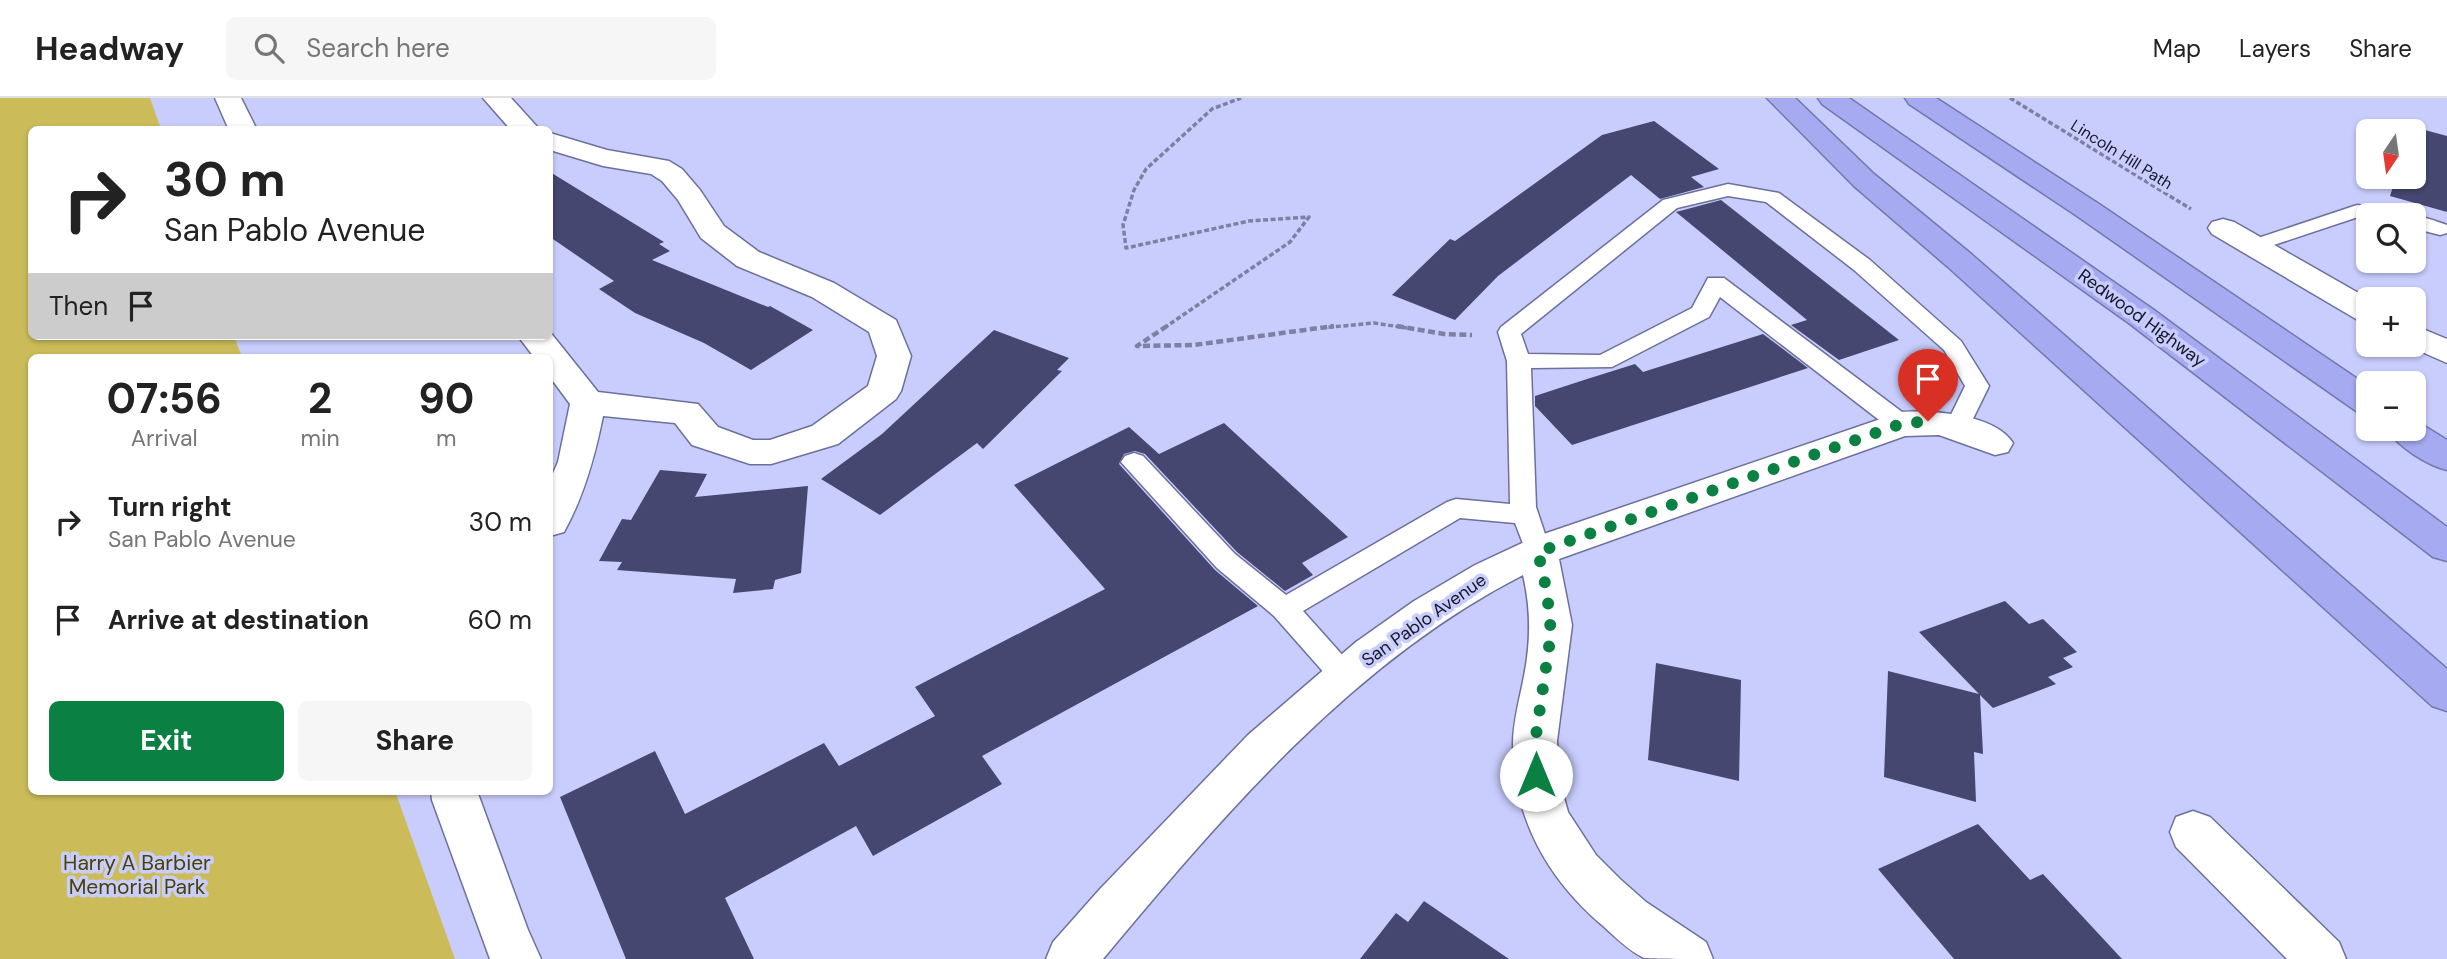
<!DOCTYPE html>
<html lang="en">
<head>
<meta charset="utf-8">
<style>
	body { margin:0; font-family:"DM Sans",sans-serif; background:#f6f6f6; color:#222; height:100vh; display:flex; flex-direction:column; font-size:26px; white-space:nowrap }
	* { box-sizing:border-box; margin:0 }
	p { font-size:23px; color:#767676 }
	.icon { flex:none; width:38px; height:38px; fill:none; stroke:currentColor; stroke-width:2; stroke-linecap:round; stroke-linejoin:round }
	.map { position:relative; flex:1; overflow:hidden }
	.details { position:absolute; left:28px; top:256px; width:525px; height:441px; display:flex; flex-direction:column; background:#fff; border-radius:10px; box-shadow:0 2px 5px #0004 }
	.details>* { flex:none }
	.hud { position:absolute; left:28px; top:28px; width:525px; height:214px; border-radius:10px; box-shadow:0 2px 5px #0004; background:#fff; color:#222; overflow:hidden }
	.needle { width:46px; rotate:193deg }
	.fabs { position:absolute; left:2356px; top:21px; display:grid; gap:14px }
	.fabs a { display:grid; place-items:center; width:70px; height:70px; border-radius:10px; background:#fff; box-shadow:0 2px 5px #0004; font-size:35px }
	.pin { position:absolute; display:grid; place-items:center; width:60px; height:60px; color:#fff; margin:-72px -30px; border-radius:50% 50% 50% 0; rotate:-45deg; box-shadow:0 0 7px #0007 }
	.pin .icon { rotate:45deg }
	.me { position:absolute; width:77px; margin:-38px; rotate:0deg; stroke-linejoin:round; filter:drop-shadow(0 0 5px #0008) }
	.turn { display:flex; align-items:center; gap:24px; height:147px; padding:0 21px; font-size:32px }
	.turn .icon { width:91px; height:91px; stroke-width:2.5 }
	.turn b { display:block; font-size:49px; line-height:60px }
	.then { display:flex; align-items:center; height:66px; padding:0 21px; background:#0003; gap:14px; font-size:26px }
	.eta { display:flex; justify-content:space-evenly; align-items:center; height:119px; text-align:center }
	.eta b { font-size:42px; font-weight:700; line-height:49px }
	.button { display:flex; gap:14px; margin-top:auto; padding:14px 21px }
	.button a { flex:1; height:80px; border-radius:10px; background:#0b8043; color:#fff; font-size:28px; font-weight:700; line-height:80px; text-align:center }
	.button a+a { background:#f6f6f6; color:#222 }
	ul { padding:0; list-style:none }
	li { display:flex; align-items:center; gap:21px; height:98px; padding:0 21px }
	li div { flex:1 }
	li b { display:block; font-size:26px }
	li em { font-style:normal }
	header { display:flex; align-items:center; gap:42px; box-sizing:border-box; height:98px; padding:0 35px; background:#fff; border-bottom:2px solid #e0e0e0 }
	header strong { font-size:33px }
	nav { display:flex; gap:38px; margin-inline-start:auto; font-size:24px }
	.search { width:490px; height:63px; background:#f6f6f6; display:flex; align-items:center; gap:18px; box-sizing:border-box; padding:0 24px; border-radius:10px; color:#767676; font-size:26px }
	.map>svg:first-child { display:block }
	.green { fill:#cbbc59 }
	.building { fill:#454770 }
	.lines { fill:none; stroke-linecap:round; stroke-linejoin:round }
	.lane-casing { stroke:#6d709c; stroke-width:3 }
	.street-casing { stroke:#6d709c; stroke-width:3 }
	.highway-casing { stroke:#7377ab; stroke-width:3 }
	.path-far1 { stroke:#7d80a3; stroke-width:3.5; stroke-dasharray:5 2.5; stroke-linecap:butt }
	.path { stroke:#7d80a3; stroke-width:4.5; stroke-dasharray:7 3.5; stroke-linecap:butt }
	.lane { fill:#fff; fill-rule:evenodd }
	.street { fill:#fff; fill-rule:evenodd }
	.highway { fill:#a5aaf1; fill-rule:evenodd }
	.route { stroke:#0b8043; stroke-width:12; stroke-dasharray:0 21.6 }
	.labels { text-anchor:middle; stroke-width:7; stroke-linejoin:round; paint-order:stroke }
	.far-street-label { font-size:16px; fill:#161728; stroke:#c8cdfd }
	.street-label { font-size:18px; fill:#161728; stroke:#c8cdfd }
	.near-park-label { font-size:21px; fill:#494101; stroke:#c8cdfd }
</style>
</head>
<body>
<header>
<strong>Headway</strong>
<div class="search"><svg class="icon" aria-label="search" viewBox="0 0 24 24"><circle cx="10" cy="10" r="6"/><path d="M15 15l6 6"/></svg>Search here</div>
<nav><a>Map</a><a>Layers</a><a>Share</a></nav>
</header>
<div class="map">
<svg width="2447" height="861" viewBox="0 0 2447 861">
	<rect width="100%" height="100%" fill="#c8cdfd"/>
	<path class="green" d="M 0,0 L 150,0 L 161,31 L 32,32 L 32,238 L 234,238 L 242,259 L 32,259 L 32,693 L 395,693 L 455,861 L 0,861 Z"/>
	<path class="building" d="M 1654,23 L 1719,71 L 1691,79 L 1704,89 L 1660,101 L 1631,77 L 1498,178 L 1455,222 L 1392,197 L 1450,141 L 1455,143 L 1602,37 Z
		M 2410,28 L 2447,38 L 2447,114 L 2390,98 L 2396,79 L 2413,79 L 2413,33 L 2409,33 Z
		M 550,74 L 664,144 L 659,146 L 670,153 L 652,162 L 768,209 L 770,208 L 813,232 L 751,272 L 704,245 L 635,215 L 599,191 L 614,183 L 550,139 Z
		M 1721,102 L 1899,242 L 1839,262 L 1791,227 L 1807,222 L 1676,114 Z
		M 994,232 L 1069,260 L 1057,272 L 1062,273 L 983,351 L 977,345 L 880,417 L 821,381 L 882,336 Z
		M 1763,236 L 1808,270 L 1572,347 L 1535,308 L 1535,298 L 1584,282 L 1635,266 L 1643,274 Z
		M 1224,325 L 1348,439 L 1302,465 L 1313,477 L 1285,493 L 1237,454 L 1145,356 L 1135,353 L 1124,356 L 1119,366 L 1215,472 L 1258,508 L 982,658 L 1002,686 L 873,758 L 856,728 L 725,800 L 754,861 L 626,861 L 560,699 L 655,653 L 685,716 L 824,645 L 839,668 L 935,618 L 915,589 L 1105,491 L 1014,387 L 1129,329 L 1159,356 Z
		M 660,372 L 707,376 L 695,399 L 808,388 L 801,475 L 775,482 L 773,491 L 733,495 L 736,481 L 617,472 L 622,464 L 599,463 L 622,421 L 631,422 Z
		M 2005,503 L 2029,526 L 2043,521 L 2077,554 L 2063,560 L 2073,569 L 2048,579 L 2056,586 L 1993,610 L 1980,597 L 1983,656 L 1974,654 L 1976,704 L 1884,679 L 1888,573 L 1979,596 L 1919,534 Z
		M 1656,565 L 1741,582 L 1739,683 L 1648,662 Z
		M 1978,726 L 2030,782 L 2043,776 L 2122,861 L 1954,861 L 1878,771 Z
		M 1424,803 L 1509,861 L 1360,861 L 1396,815 L 1408,824 Z"/>
	<g class="lines">
		<defs>
			<path id="lane" d="M 1728,86 L 1779,95 L 1870,162 L 1961,243 L 1989,288 L 1967,333 L 1958,335 L 1949,333 L 1946,327 L 1965,288 L 1944,252 L 1854,172 L 1766,104 L 1728,98 L 1677,110 L 1521,236 L 1528,256 L 1600,257 L 1692,210 L 1708,180 L 1724,180 L 1910,320 L 1913,326 L 1910,332 L 1901,334 L 1892,332 L 1720,199 L 1709,219 L 1612,269 L 1531,270 L 1536,409 L 1551,454 L 1547,461 L 1538,464 L 1529,461 L 1515,425 L 1460,420 L 1303,513 L 1354,570 L 1359,578 L 1354,586 L 1344,590 L 1334,586 L 1274,518 L 1217,470 L 1121,364 L 1125,358 L 1134,355 L 1143,358 L 1235,456 L 1286,497 L 1447,404 L 1456,401 L 1510,406 L 1507,263 L 1498,234 L 1501,229 L 1663,102 Z
				M 2357,107 L 2399,113 L 2402,117 L 2358,119 L 2253,154 L 2246,152 L 2243,148 L 2246,144 Z
				M 2411,117 C 2423,118 2435,123 2447,127 L 2447,135 L 2440,137 L 2413,130 Z"/>
			<path id="street" d="M 215,0 L 241,0 L 257,32 L 229,32 Z
				M 483,0 L 511,0 L 540,32 L 511,32 Z
				M 550,35 L 607,52 L 669,63 L 682,71 L 700,92 L 724,128 L 759,154 L 834,185 L 896,222 L 911,258 L 901,293 L 896,301 L 838,346 L 771,366 L 750,366 L 692,347 L 675,325 L 603,318 C 595,358 584,398 564,434 L 550,438 L 550,382 L 558,364 L 570,306 L 550,279 L 550,259 L 534,259 L 518,238 L 550,238 L 550,234 L 598,294 L 698,306 L 718,329 L 753,342 L 770,342 L 812,328 L 868,288 L 877,258 L 869,234 L 812,199 L 737,168 L 701,140 L 678,102 L 662,83 L 651,76 L 603,68 L 550,52 Z
				M 2223,121 L 2234,124 L 2369,201 L 2368,224 L 2356,221 L 2212,136 L 2208,130 L 2212,124 Z
				M 2413,227 L 2447,241 L 2447,265 L 2406,247 L 2413,247 Z
				M 1901,314 C 1932,312 1995,316 2013,345 L 2008,354 L 1995,357 L 1939,337 L 1905,338 L 1559,461 L 1572,527 L 1557,643 L 1559,681 L 1568,714 L 1596,757 L 1620,781 L 1646,804 L 1706,844 L 1713,861 C 1697,861 1657,861 1644,860 C 1629,853 1614,838 1602,827 C 1547,780 1513,719 1513,646 C 1513,623 1520,600 1524,578 C 1531,543 1531,511 1523,477 C 1353,564 1224,716 1103,861 L 1046,861 L 1053,844 L 1100,791 L 1248,637 L 1356,544 L 1414,503 L 1475,467 L 1535,439 Z
				M 431,693 L 477,693 L 528,832 L 541,861 L 490,861 L 432,702 Z
				M 2193,713 L 2210,719 L 2339,844 L 2346,861 L 2287,861 L 2176,749 L 2170,734 L 2176,719 Z"/>
			<path id="highway" d="M 1767,0 L 1795,0 L 1874,76 L 1970,155 L 2447,571 L 2447,613 L 2432,608 L 1948,169 L 1854,88 Z
				M 1818,0 L 1849,0 L 2154,212 L 2447,429 L 2447,463 L 2433,459 L 2130,226 L 1822,6 Z
				M 1905,0 L 1936,0 L 2099,106 L 2368,288 L 2368,316 L 2356,313 L 2077,118 L 1909,6 Z
				M 2413,321 L 2447,342 L 2447,372 C 2427,367 2398,349 2387,331 L 2413,331 Z"/>
		</defs>
		<use href="#lane" class="lane-casing"/>
		<use href="#street" class="street-casing"/>
		<use href="#highway" class="highway-casing"/>
		<path class="path-far1" d="M 2010,0 L 2191,111
			M 1164,230 L 1290,144 L 1309,119 L 1249,123 L 1126,150 L 1123,127 L 1134,92 L 1146,71 L 1212,11 L 1241,0
			M 1321,230 L 1374,225 L 1407,230"/>
		<path class="path" d="M 1167,228 L 1137,248 L 1194,247 L 1334,228
			M 1397,228 L 1444,236 L 1472,237"/>
		<use href="#lane" class="lane"/>
		<use href="#street" class="street"/>
		<use href="#highway" class="highway"/>
	</g>
	<g class="lines">
		<path class="route" d="M 1536,677 L 1535,644 L 1551,535 L 1547,494 L 1538,454 L 1901,326 L 1928,323"/>
	</g>
	<g class="labels">
		<g class="far-street-label">
			<text transform="translate(2122 56) rotate(32)" y="6">Lincoln Hill Path</text>
		</g>
		<g class="street-label">
			<text transform="translate(2142 220) rotate(36)" y="6">Redwood Highway</text>
			<text transform="translate(1424 522) rotate(-35)" y="6">San Pablo Avenue</text>
		</g>
		<g class="near-park-label">
			<text x="137" y="772">Harry A Barbier<tspan x="137" dy="24">Memorial Park</tspan></text>
		</g>
	</g>
</svg>
<div class="fabs">
<a><svg class="needle" viewBox="-14 -14 28 28"><path d="M0-13l5 13h-10z" fill="#e53935"/><path d="M0 13l5-13h-10z" fill="#767676"/></svg></a>
<a><svg class="icon" aria-label="search" viewBox="0 0 24 24"><circle cx="10" cy="10" r="6"/><path d="M15 15l6 6"/></svg></a>
<a>+</a>
<a>−</a>
</div>
<div class="pin" style="left:1928px;top:323px;background:#d93025"><svg class="icon" aria-label="arrive" viewBox="0 0 24 24"><path d="M6 21V4h12l-3 4 3 4H6"/></svg></div>
<svg class="me" style="left:1536px;top:677px" viewBox="-20 -20 40 40"><circle r="19" fill="#fff"/><path d="M0-13L10 11 0 6-10 11z" fill="#0b8043"/></svg>
<div class="hud">
<div class="turn"><svg class="icon" aria-label="right" viewBox="0 0 24 24"><path d="M7 20v-9h11M14 6l5 5-5 5"/></svg><div><b>30 m</b>San Pablo Avenue</div></div>
<div class="then">Then<svg class="icon" aria-label="arrive" viewBox="0 0 24 24"><path d="M6 21V4h12l-3 4 3 4H6"/></svg></div>
</div>
<section class="details">
<div class="eta">
<div><b>07:56</b><p>Arrival</p></div>
<div><b>2</b><p>min</p></div>
<div><b>90</b><p>m</p></div>
</div>
<ul>
<li><svg class="icon" aria-label="right" viewBox="0 0 24 24"><path d="M7 20v-9h11M14 6l5 5-5 5"/></svg><div><b>Turn right</b><p>San Pablo Avenue</p></div><em>30 m</em></li>
<li><svg class="icon" aria-label="arrive" viewBox="0 0 24 24"><path d="M6 21V4h12l-3 4 3 4H6"/></svg><div><b>Arrive at destination</b></div><em>60 m</em></li>
</ul>
<div class="button"><a>Exit</a><a>Share</a></div>
</section>
</div>
</body>
</html>
